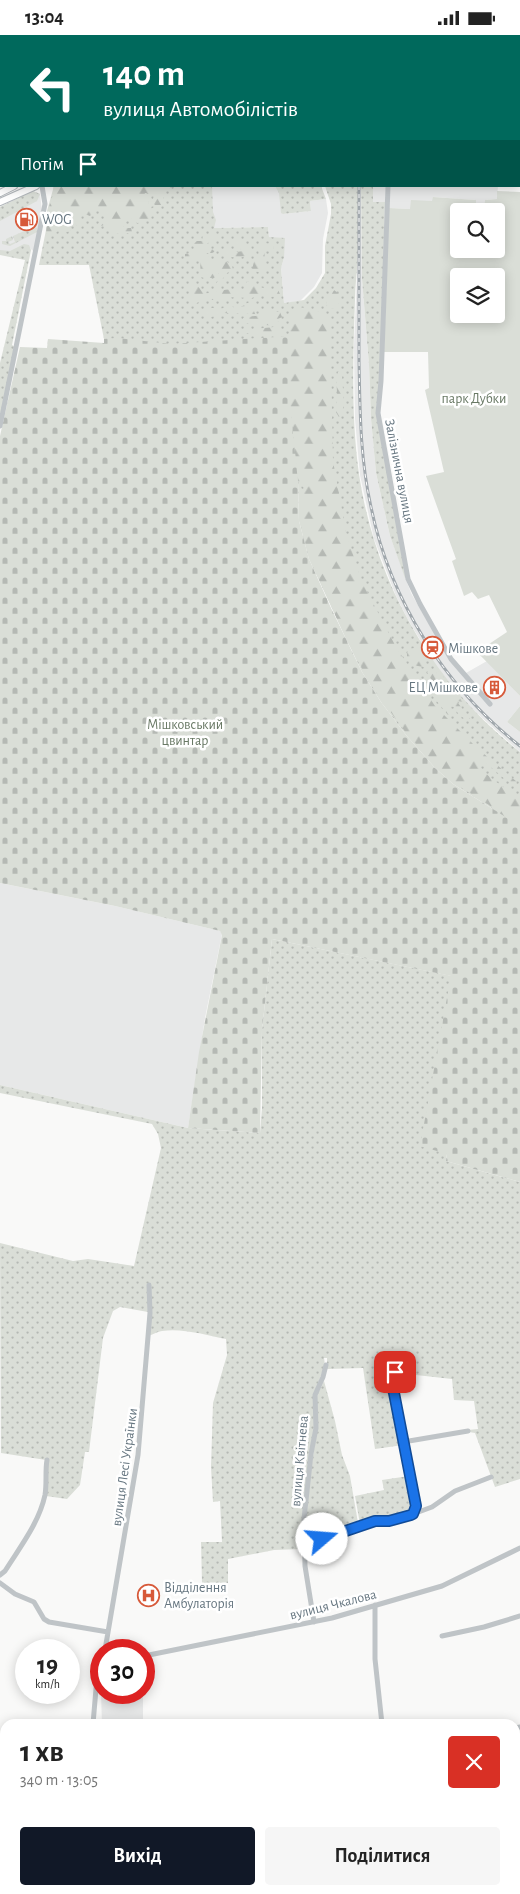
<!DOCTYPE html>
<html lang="uk">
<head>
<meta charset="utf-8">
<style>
	body { margin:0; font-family:"Alegreya Sans",sans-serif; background:#f6f6f6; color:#222; height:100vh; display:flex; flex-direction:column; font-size:19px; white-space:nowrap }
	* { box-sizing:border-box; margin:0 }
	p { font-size:16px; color:#767676 }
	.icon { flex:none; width:28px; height:28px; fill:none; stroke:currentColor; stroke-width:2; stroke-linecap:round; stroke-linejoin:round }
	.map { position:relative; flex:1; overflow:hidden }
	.sheet { position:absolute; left:0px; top:1684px; width:520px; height:176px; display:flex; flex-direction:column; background:#fff; border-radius:15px 15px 0 0; box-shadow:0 2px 12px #0003 }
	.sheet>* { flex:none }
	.hud { position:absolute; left:0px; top:0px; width:520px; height:152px; box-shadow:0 2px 12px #0003; background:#00695c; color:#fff; overflow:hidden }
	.buttons { position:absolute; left:450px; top:168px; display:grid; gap:10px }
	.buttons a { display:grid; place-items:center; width:55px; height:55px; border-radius:5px; background:#fff; box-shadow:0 2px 12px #0003; font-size:25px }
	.speed { position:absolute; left:15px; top:1604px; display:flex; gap:10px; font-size:25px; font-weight:700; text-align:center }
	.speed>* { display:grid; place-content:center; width:65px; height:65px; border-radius:50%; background:#fff; box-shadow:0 2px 12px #0003; line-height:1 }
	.speed small { font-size:12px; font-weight:400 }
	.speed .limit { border:8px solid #d22; background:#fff; color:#111 }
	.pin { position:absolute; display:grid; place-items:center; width:42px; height:42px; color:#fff; margin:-21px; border-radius:10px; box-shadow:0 2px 8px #0006 }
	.me { position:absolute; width:55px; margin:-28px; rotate:72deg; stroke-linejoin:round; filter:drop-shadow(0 0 4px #0008) }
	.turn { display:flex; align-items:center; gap:18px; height:105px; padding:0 20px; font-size:22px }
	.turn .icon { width:65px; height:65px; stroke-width:2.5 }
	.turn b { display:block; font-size:35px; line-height:42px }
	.then { display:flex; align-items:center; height:48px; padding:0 20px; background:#0003; gap:10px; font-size:19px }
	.round { display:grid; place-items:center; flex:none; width:52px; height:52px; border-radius:5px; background:#f6f6f6 }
	.summary { display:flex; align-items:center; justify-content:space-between; height:85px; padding:0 20px }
	h1 { font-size:30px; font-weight:700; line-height:38px }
	.button { display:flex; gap:10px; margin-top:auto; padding:10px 20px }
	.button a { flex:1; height:58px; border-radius:5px; background:#111827; color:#fff; font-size:20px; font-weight:700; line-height:58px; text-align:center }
	.button a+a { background:#f6f6f6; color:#222 }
	.status { display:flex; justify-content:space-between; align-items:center; height:35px; padding:0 25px; background:#fff; direction:ltr }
	.status svg { height:14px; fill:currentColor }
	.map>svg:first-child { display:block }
	.built { fill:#e7e8e8 }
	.grass { fill:url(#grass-dots) }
	.forest { fill:url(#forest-firs) }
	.wetland { fill:url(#wetland-marsh) }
	.cemetery { fill:url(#cemetery-stones) }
	.park { fill:#daded7; fill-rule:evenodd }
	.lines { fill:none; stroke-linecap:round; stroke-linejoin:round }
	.major-casing { stroke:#b3b8bc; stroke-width:8 }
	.minor { stroke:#bfc4c7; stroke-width:5 }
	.major { stroke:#fff; stroke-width:6 }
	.rail-casing { stroke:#a1a8ad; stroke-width:3 }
	.rail { stroke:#fff; stroke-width:1; stroke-dasharray:4; stroke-linecap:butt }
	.route-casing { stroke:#114b97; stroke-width:12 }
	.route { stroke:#1a73e8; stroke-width:9 }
	.labels { text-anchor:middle; stroke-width:5; stroke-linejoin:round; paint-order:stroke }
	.poi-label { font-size:14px; fill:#667680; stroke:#fff; text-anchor:start }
	.park-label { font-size:14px; fill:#697965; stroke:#fff }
	.street-label { font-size:14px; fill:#667680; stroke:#fff }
</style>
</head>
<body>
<div class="status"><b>13:04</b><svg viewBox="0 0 49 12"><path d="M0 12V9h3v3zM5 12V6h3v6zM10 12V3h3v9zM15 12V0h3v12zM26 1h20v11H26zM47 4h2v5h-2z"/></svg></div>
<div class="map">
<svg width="520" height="1859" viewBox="0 0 520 1859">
	<defs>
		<pattern id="grass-dots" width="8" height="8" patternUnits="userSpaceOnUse" patternTransform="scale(1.25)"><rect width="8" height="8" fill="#daded7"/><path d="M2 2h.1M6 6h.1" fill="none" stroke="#b5b9b4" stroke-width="1.8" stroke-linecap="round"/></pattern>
		<pattern id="forest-firs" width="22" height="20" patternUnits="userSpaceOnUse" patternTransform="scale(1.25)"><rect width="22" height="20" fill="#daded7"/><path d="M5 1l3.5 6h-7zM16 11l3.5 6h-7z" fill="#b5b9b4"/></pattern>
		<pattern id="wetland-marsh" width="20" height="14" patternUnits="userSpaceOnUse" patternTransform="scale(1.25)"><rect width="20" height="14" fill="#daded7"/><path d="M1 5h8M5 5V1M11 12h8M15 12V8" fill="none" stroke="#b5b9b4"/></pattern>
		<pattern id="cemetery-stones" width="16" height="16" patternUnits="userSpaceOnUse" patternTransform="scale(1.25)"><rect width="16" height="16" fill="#daded7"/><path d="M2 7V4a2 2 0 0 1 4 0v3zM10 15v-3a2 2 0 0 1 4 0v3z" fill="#b5b9b4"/></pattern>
	</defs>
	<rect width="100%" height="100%" fill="#f9f9f8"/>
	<path class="built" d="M 386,0 L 520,0 L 520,126 L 519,1 Z
		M 211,151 L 279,151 L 283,179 L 311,176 L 310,166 L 326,164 L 328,178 L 323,204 L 322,238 L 314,252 L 300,266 L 284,268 L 281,233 L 284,223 L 269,202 L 268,192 L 213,193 Z
		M 358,151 L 361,151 L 362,244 L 369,330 L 371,384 L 376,438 L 390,501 L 411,558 L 441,610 L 466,638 L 487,626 L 520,661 L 520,671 L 507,687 L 520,697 L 520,717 L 469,671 L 444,642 L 429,620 L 407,583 L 396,561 L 374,504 L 360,440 L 355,384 L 354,310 L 358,218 Z
		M 373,151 L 386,151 L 385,167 L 373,167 Z
		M 390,151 L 498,151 L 497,164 L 485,165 L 484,170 L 476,169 L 476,165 L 433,162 L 433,166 L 410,174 L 389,173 Z
		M 33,156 L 40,159 L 42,176 L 34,217 L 30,213 L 11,218 L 0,216 L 0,172 Z
		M 0,848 L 115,871 L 220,896 L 222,899 L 205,983 L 188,1093 L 0,1050 Z
		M 101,1658 L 143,1658 L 143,1689 L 102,1689 Z"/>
	<path class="grass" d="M 0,0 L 164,0 L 1,1 L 0,19 Z
		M 167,0 L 304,0 L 304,1 L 165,1 Z
		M 0,21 L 1,21 L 2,151 L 0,152 Z
		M 54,151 L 212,151 L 213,177 L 216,185 L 214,193 L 268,192 L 269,202 L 285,203 L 284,223 L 281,233 L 284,268 L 304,265 L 316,253 L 325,238 L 325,211 L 331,179 L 331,169 L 325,151 L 358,151 C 358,173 358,194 358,216 C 358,232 355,248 355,265 C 353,322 351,382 359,439 C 375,548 433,649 520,717 L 520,791 L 453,749 L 435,733 L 406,700 L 381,667 L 362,637 L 309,524 L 299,486 L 298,447 L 172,310 L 104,304 L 89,230 L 39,230 L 48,185 L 45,183 Z
		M 275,151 L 321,151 L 326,164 L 310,166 L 311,176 L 283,179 L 281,178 L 279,158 Z
		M 361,151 L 373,151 L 373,167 L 385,167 L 380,345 L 376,374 L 407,542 L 405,543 L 390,501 L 376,438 L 371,384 L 369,330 L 362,244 Z
		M 33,156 L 40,159 L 37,166 L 0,186 L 0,172 Z
		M 31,191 L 37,193 L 37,197 L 10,211 L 2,209 L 2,206 L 6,206 L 6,204 L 12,201 L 13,205 L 8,207 L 10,209 L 15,207 L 13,201 L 31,193 Z
		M 24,209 L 29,210 L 31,215 L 12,310 L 15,312 L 0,381 L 0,328 L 25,225 L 0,220 L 0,215 L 10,216 Z
		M 272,904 L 452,941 L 447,971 L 447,1119 L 446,1126 L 520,1147 L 520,1444 L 495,1452 L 475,1398 L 469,1397 L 468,1395 L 478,1394 L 474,1366 L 454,1365 L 452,1344 L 416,1340 L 397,1335 L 393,1344 L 403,1410 L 375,1414 L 363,1333 L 327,1334 L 327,1323 L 324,1323 L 325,1330 L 317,1351 L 315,1387 L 302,1514 L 274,1515 L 228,1524 L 228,1548 L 202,1548 L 201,1507 L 222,1507 L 220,1466 L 213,1467 L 211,1432 L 213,1368 L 227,1320 L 226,1304 C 205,1300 183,1293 162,1296 C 156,1297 153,1300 147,1301 L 148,1277 L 120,1272 L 113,1276 L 103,1303 L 89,1417 L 85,1417 L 80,1450 L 67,1464 L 46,1461 L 46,1425 L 1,1418 L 0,1208 L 73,1226 L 88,1224 L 134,1231 L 161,1113 L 158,1099 L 152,1089 L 0,1058 L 0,1050 L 188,1093 L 260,1098 L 262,1073 L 262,995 Z
		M 324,1346 L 335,1386 L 342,1420 L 350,1441 L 358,1488 L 307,1514 L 305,1507 L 309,1448 L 316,1401 L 314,1366 Z
		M 409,1441 L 415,1471 L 410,1479 L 360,1489 L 355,1461 L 384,1455 L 382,1445 Z
		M 33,1855 L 110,1855 L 90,1859 L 15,1859 Z"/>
	<path class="forest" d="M 59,151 L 173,151 L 166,156 L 161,170 L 155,170 L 152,167 L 154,161 L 152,159 L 145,158 L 144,161 L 149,167 L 148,173 L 151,174 L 154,172 L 156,176 C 151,182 146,188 137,188 L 132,184 L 129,183 L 123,191 L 125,193 L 131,193 L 132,197 L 131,198 L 112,199 L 107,189 L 98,192 L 98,189 L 105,183 L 99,175 L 93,177 L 90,181 L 82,178 L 81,183 L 83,189 L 81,192 L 77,191 L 71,181 L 65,181 L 62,186 L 69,190 L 71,195 L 67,197 L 60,195 C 53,198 54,204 46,198 C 48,182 47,165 59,151 Z
		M 203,200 L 215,201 L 214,204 L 204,211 L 216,216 L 212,218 L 206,218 L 202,214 L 199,218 L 209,222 L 211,225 C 220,226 232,224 233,235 L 227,238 L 218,250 L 216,249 L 222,239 L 219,238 L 214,243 L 204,243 L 201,242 L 200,226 L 187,224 L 185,222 L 185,219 L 195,217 L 193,209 L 197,206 L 202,206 Z
		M 234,206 L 239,205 L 244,211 L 251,212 L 253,219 L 239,223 L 224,221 L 223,218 L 230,213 L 237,217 L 243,216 L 234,209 Z
		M 263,208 L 272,209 L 274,212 L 273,216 L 267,213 L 264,215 L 266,233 L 261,238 L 253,235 C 252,230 255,223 259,220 L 258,213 Z
		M 247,246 C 256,250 268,257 277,253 L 281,261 L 269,262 L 263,258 L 252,263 L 225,262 L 223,265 L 204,265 L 194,269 L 191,267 L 189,254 L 191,250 L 197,250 L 204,259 C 219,255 228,254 244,254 Z
		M 334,255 L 339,259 C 340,265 340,271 333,274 L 327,272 C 324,263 330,261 334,255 Z
		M 250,267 L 256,270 L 255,279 L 224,278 L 211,282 L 203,280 C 206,271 214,273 221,274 L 231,269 L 233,272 C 240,275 244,269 250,267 Z
		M 294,273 C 303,271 325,276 330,284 L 333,426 L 346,498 L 362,547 L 396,612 L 435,671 L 477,713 L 517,747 L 514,749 L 506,745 L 487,729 L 482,727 L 479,729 C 482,739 510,757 520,762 L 520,792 L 498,779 L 489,770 L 454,748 L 435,731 L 430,723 L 409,702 L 373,653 L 347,606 L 309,523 L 300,487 L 300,462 L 304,453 L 298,447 L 290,369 L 290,283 Z
		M 265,274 L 272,277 L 280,277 L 282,282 L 276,285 L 281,288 L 280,299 L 284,303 L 277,304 L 276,298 L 268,300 L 245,298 L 247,294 C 253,294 272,293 277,291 L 243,288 L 243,283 L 261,280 Z
		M 338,337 L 341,337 L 342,339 C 342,350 347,376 339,382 C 333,375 338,367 337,358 C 337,349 335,345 338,337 Z
		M 413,613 C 420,614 423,620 426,626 L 424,632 L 412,630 L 407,622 L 407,617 Z
		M 435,632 L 463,665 L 463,667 L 458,666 L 458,668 L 471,685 L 470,687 L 459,680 L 454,672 L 446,670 L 446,672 L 452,676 L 451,679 L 448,680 L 431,659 L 434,649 L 427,637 L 430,635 L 437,642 Z"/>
	<path class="wetland" d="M 110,1855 L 245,1856 L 281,1855 L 275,1856 L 280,1859 L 91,1859 Z
		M 290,1855 L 315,1855 L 326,1858 L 344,1855 L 354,1859 L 291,1859 Z
		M 387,1855 L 474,1855 L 476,1859 L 361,1859 Z"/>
	<path class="cemetery" d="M 291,301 L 290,369 L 298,447 L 299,486 L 309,524 L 331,573 L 362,637 L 381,667 L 406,700 L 435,733 L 453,749 L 520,791 L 520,1147 L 446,1126 L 447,1119 L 420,1111 L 451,941 L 272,904 L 262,995 L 260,1098 L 188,1093 L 199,1017 L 222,900 L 220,896 L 115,871 L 0,848 L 0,401 L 20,312 L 47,313 L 48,304 L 104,308 L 104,304 L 117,303 L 171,309 Z"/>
	<path class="park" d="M 497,156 L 520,157 L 520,661 L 477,617 L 507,597 L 489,560 L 478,564 L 472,557 L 464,561 L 452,526 L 456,524 L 426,441 L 444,437 L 425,355 L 429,353 L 428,317 L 384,317 L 389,173 L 410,174 L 411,165 L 432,166 L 433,162 L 476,165 L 476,169 L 484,170 L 485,165 L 497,164 ZM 459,176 L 496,176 L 496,214 L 459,214 ZM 459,241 L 496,241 L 496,279 L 459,279 Z
		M 520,671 L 520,697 L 507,687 Z"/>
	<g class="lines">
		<defs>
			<path id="major" d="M 519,130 L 520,130
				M 0,158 L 14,151
				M 0,167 L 36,151"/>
		</defs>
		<use href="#major" class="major-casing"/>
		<path class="minor" d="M 388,151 L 381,346 L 378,378 L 408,544 L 420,569 L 451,624 L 490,669
			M 0,391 L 45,169 L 42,151
			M 405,1409 L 409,1406 L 468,1396
			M 413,1479 L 432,1472 L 455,1456 L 491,1442
			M 305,1524 L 310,1513 L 322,1504 L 375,1486 L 389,1486 L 411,1480 L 413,1479 L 416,1471 L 394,1358 L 396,1331
			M 0,1540 L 5,1536 C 20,1512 39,1488 45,1460 C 47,1448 45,1436 47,1425
			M 0,1548 L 15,1559 L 34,1567 L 44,1584 L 49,1587 L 108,1597
			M 375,1570 L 375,1624 L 382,1689
			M 314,1587 L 305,1531 L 304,1484 L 311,1419 L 316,1393 L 315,1360 L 323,1342 L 326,1330
			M 442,1601 L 484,1592 L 520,1581
			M 105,1615 L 138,1420 L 150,1278 L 149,1250
			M 144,1621 L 332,1583 L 442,1551 L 520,1513
			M 93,1689 L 97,1642 L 101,1631
			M 515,1693 L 520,1692
			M 0,1718 L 5,1716
			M 515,1771 L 520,1772"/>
		<use href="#major" class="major"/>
		<defs>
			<path id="rail" d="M 367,1 L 367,0
				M 359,151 C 359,209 359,267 359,325 C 360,375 360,423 371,472 C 390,565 445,652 520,711"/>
		</defs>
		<use href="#rail" class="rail-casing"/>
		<use href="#rail" class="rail"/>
	</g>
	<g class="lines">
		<defs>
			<path id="route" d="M 322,1504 L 375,1486 L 389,1486 L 411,1480 L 413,1479 L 416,1471 L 394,1358 L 395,1337"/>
		</defs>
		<use href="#route" class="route-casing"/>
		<use href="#route" class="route"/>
	</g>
	<defs>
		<symbol id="fuel-ring" viewBox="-11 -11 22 22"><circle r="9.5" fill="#fff" stroke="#d75a3a" stroke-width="1.5"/><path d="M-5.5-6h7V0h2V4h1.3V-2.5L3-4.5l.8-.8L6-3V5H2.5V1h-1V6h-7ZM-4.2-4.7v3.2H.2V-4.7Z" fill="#d75a3a"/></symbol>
		<symbol id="station-ring" viewBox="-11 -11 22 22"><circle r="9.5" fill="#fff" stroke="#d75a3a" stroke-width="1.5"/><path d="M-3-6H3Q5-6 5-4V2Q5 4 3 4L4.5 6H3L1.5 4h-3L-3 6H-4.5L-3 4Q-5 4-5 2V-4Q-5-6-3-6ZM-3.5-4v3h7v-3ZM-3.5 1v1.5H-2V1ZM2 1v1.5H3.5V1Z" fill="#d75a3a"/></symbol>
		<symbol id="building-ring" viewBox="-11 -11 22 22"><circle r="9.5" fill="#fff" stroke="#d75a3a" stroke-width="1.5"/><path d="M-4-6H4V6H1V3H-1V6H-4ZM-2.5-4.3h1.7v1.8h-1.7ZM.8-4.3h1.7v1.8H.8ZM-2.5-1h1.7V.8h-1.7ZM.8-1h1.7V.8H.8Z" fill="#d75a3a"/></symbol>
		<symbol id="hospital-ring" viewBox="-11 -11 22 22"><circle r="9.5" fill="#fff" stroke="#d75a3a" stroke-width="1.5"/><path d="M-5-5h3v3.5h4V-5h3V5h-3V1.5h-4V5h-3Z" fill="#d75a3a"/></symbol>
	</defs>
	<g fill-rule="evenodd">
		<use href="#fuel-ring" x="14" y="172" width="25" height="25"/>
		<use href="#station-ring" x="420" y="600" width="25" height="25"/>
		<use href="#building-ring" x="482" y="640" width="25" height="25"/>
		<use href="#hospital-ring" x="136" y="1548" width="25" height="25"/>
	</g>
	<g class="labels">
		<g class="poi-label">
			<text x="42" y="189">WOG</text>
			<text x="448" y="618">Мішкове</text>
			<text x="478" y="657" text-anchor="end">ЕЦ Мішкове</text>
			<text x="164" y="1557">Відділення<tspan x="164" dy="16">Амбулаторія</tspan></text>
		</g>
		<g class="park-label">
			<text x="474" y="368">парк Дубки</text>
			<text x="185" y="694">Мішковський<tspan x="185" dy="16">цвинтар</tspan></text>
		</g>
		<g class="street-label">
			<text transform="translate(400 436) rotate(79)" y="5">Залізнична вулиця</text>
			<text transform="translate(299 1426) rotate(-85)" y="5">вулиця Квітнева</text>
			<text transform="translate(124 1432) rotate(-82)" y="5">вулиця Лесі Українки</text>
			<text transform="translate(333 1569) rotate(-14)" y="5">вулиця Чкалова</text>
		</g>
	</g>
</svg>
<div class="buttons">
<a><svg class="icon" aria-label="search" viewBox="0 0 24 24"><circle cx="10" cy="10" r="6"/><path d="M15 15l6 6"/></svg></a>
<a><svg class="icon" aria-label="layers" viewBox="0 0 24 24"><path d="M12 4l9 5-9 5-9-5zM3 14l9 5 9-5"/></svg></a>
</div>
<div class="speed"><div>19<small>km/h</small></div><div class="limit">30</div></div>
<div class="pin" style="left:395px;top:1337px;background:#d93025"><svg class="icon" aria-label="arrive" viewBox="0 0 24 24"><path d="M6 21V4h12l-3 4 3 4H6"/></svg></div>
<svg class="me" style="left:322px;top:1504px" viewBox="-20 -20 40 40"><circle r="19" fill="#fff"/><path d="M0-13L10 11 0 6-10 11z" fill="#1a73e8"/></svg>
<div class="hud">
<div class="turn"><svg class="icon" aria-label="left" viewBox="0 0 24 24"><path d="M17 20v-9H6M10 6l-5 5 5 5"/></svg><div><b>140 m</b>вулиця Автомобілістів</div></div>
<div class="then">Потім<svg class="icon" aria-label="arrive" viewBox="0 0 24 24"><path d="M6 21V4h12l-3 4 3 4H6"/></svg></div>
</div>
<section class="sheet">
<div class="summary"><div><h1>1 хв</h1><p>340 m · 13:05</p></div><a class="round" style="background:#d93025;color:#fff"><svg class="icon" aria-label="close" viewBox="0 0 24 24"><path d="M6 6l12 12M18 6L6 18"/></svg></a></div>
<div class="button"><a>Вихід</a><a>Поділитися</a></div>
</section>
</div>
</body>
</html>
